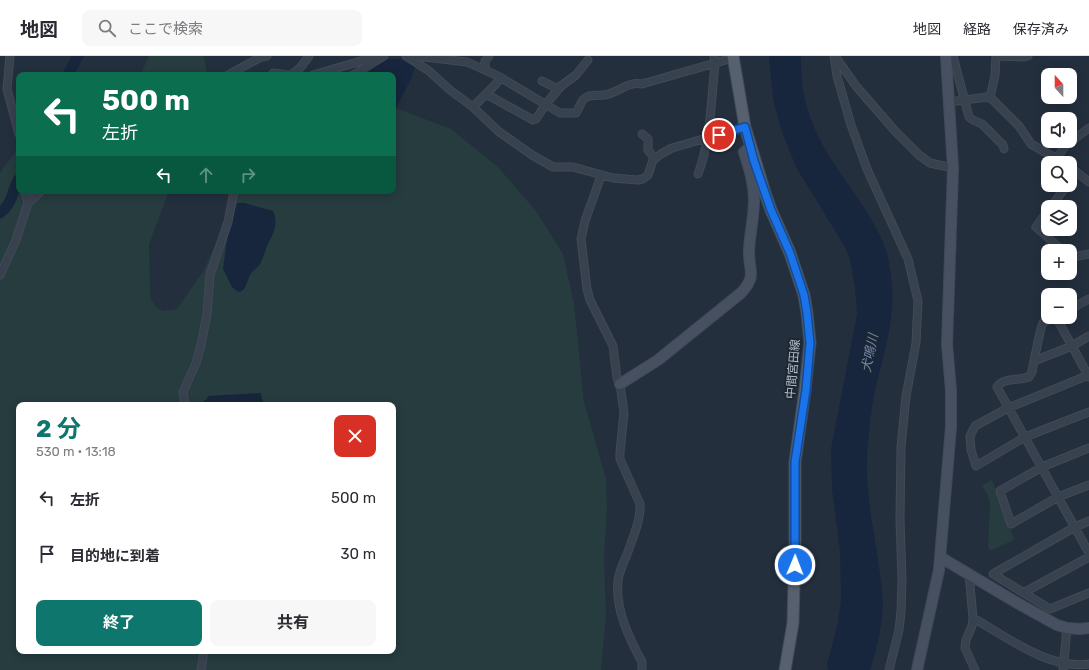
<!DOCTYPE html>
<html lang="ja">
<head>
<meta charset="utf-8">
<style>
	body { margin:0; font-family:Rubik,"Noto Sans JP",sans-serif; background:#f7f7f7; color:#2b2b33; height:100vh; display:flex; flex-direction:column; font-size:15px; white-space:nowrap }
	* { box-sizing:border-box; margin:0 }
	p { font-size:13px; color:#7c7c81 }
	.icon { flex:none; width:22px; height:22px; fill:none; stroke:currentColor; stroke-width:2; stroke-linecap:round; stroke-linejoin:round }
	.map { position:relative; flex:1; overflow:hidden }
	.drawer { position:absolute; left:16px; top:346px; width:380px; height:252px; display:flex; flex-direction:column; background:#fff; border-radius:8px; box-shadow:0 2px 10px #0003 }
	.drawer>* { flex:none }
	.top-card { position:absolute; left:16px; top:16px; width:380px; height:122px; border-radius:8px; box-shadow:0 2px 10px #0003; background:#0b6e4f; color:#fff; overflow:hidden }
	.needle { width:26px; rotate:339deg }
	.fabs { position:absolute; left:1041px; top:12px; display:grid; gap:8px }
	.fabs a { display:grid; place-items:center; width:36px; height:36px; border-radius:8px; background:#fff; box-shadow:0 2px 10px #0003; font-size:20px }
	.pin { position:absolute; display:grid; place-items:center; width:34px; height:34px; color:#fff; margin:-17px; border:2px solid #fff; border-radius:50%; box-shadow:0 1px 4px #0007 }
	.me { position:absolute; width:44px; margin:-22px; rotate:1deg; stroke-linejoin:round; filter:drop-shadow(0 0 3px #0008) }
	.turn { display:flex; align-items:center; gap:14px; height:84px; padding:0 20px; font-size:18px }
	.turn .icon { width:52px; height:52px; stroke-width:2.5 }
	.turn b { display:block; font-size:28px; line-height:34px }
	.lanes { display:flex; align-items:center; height:38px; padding:0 20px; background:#0003; justify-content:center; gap:20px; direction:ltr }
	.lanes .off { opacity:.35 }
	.round { display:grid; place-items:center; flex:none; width:42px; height:42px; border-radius:8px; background:#f7f7f7 }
	.overview { display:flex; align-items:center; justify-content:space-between; height:68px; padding:0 20px }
	h1 { font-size:24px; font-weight:700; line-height:30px; color:#0f766e }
	.primary-button { display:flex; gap:8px; margin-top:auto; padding:8px 20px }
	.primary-button a { flex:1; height:46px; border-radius:8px; background:#0f766e; color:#fff; font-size:16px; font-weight:700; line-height:46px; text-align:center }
	.primary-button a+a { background:#f7f7f7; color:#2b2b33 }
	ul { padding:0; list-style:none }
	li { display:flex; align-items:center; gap:12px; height:56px; padding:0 20px }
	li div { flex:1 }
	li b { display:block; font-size:15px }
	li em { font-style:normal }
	header { display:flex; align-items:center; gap:24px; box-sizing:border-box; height:56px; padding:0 20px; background:#fff; border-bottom:1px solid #e1e1e2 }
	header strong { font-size:19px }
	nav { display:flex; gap:22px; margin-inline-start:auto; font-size:14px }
	.search { width:280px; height:36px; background:#f7f7f7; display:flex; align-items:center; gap:10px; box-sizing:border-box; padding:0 14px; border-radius:8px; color:#7c7c81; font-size:15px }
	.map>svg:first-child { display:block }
	.green { fill:#263c3f; fill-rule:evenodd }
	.water { fill:#17263c }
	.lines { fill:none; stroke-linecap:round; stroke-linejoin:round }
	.river { stroke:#17263c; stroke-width:11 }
	.street-casing { stroke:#414a57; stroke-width:9 }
	.secondary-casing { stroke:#414a57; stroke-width:12 }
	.primary-casing { stroke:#414a57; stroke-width:13 }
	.street { stroke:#38414e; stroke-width:7 }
	.secondary { stroke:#465061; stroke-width:10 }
	.primary { stroke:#56606e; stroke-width:11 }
	.route-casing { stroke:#114b97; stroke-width:10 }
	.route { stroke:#1a73e8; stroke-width:7 }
	.labels { text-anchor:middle; stroke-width:4; stroke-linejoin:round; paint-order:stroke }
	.street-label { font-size:12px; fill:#b4bcc9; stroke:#1d2633 }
	.water-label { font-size:13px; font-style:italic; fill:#6d86a8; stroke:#1d2633 }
</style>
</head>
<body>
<header>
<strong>地図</strong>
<div class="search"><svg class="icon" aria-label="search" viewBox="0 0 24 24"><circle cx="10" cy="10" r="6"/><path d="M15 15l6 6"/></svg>ここで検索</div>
<nav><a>地図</a><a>経路</a><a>保存済み</a></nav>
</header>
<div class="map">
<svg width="1089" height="614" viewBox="0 0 1089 614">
	<rect width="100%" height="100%" fill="#242f3e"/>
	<path class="green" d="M 149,0 L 204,0 L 207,19 L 140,19 Z
		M 393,51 L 451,73 L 498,111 L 536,155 L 563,198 L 574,248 L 584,346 L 606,423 L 607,454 L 604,501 L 606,559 L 601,614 L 0,614 L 0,117 L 19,91 L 19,135 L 169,135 L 149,188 L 150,241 L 156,251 L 163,255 L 177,253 L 204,214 L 239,135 L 393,135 ZM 19,349 L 393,349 L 393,595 L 19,595 Z
		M 992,424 L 1006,457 L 1014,484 L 990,495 L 988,490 L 990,448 L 987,438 L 982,429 Z"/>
	<path class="water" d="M 769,0 L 801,0 C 801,22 803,43 811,63 C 828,112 871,148 887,197 C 889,204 890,212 891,220 C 898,272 877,310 871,359 C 868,383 865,409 868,433 C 870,462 877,490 880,519 C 881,529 883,538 883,548 C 882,571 877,592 870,614 L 828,614 L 827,608 L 838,567 L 841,544 L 840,495 L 832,433 L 831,393 L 857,258 L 855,232 L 850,203 L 845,191 L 796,111 L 781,73 L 773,43 Z
		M 388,3 L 401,3 L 415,11 L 411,23 L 393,58 L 393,19 L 359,19 Z
		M 237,147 L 244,147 L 273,155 C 279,168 273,178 267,190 C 265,196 263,202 260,208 C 257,212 252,215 250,219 C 246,226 247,235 238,236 L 232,231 L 223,213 L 227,184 Z
		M 261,337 L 262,344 L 266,349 L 205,349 L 204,345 L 207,343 L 208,340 Z"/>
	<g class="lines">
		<path class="river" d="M 68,19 L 78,0
			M 0,157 C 14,146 11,136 19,123"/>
		<defs>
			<path id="street" d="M 10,0 L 7,33 L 19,78
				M 406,0 L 429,15 L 450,34 L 473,51 L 498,75 L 532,99 L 553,111 L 573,111 L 613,122 L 638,124 L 643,123 L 648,119 L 653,104 L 661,98 L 672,92 L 745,71
				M 416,0 L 467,6 L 498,20 L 560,57 L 576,57 C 579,53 581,44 585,42 C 591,38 598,40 604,39 C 619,37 627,25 642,28 L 733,2
				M 834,0 L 837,20 L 851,69 L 867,113 L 908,203 L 918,245 L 916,287 L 906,340 L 901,391 L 900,464 L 902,523 L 901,556 L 899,574 L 889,614
				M 835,0 L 856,30 L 895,75 L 919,99 L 930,107 L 953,112
				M 953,0 L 969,61 L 973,64 L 982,68 L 1003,89 L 1004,93
				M 485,14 L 485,5 L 489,0
				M 273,17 L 289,19
				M 228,19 L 261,1 L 267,0
				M 291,19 L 300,12 L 309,0
				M 313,19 L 368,3 L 379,3
				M 353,19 L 384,0
				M 500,22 L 496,28 L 486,38 L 533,64 L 536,63 L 546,48 L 561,30 L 576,19 L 588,4
				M 542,25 L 558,33
				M 990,42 L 995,19 L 996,0 L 1024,1 L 1028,0
				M 949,46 L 987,41 L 993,44 L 1019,70 L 1031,88 L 1064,107
				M 473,51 L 486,38
				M 642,78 L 648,83 L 648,94 L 655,103
				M 1057,102 L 1065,90 L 1089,72
				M 1070,111 L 1089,126
				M 698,118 C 711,84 711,44 715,8 L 714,0
				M 601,120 L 585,165 L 581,183 L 587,233 L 590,244 L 613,290 L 617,322 L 620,328 L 624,357 L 620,396 L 620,403 L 640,448 C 641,462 634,479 629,493 C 626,502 619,514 618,525 C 615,553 629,582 642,606 L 642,614
				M 25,135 L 28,147
				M 1051,151 L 1067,129
				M 1048,154 L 1036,171 L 1063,195
				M 1070,200 L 1074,201 L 1089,198
				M 0,219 L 16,184 L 28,147 L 41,135
				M 1070,253 L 1089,243
				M 1055,261 C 1051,263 1046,264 1043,267 C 1041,269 1033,309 1032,316 L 1029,321 C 1019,325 1004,321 997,331 L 1089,497
				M 1056,261 L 1089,321
				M 1034,305 L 1072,290 L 1089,280
				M 1089,319 L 1008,352 L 975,370 L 970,380 L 971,394 L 976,410 L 1025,381 L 1089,356
				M 185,349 L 183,336 L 196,307 L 201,289 L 207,258 L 210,219 L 228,166 L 234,135
				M 1089,392 L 1042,411 L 1000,435 L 1011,468 L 1058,441 L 1089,429
				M 1089,465 L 1075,471 L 993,518 L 1050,553 L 1089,537
				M 969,518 L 973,562 L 972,570 L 966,584 L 965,592 L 975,614
				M 1023,537 L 1089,501
				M 973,562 C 1007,581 1049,614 1089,608
				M 201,614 L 204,595
				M 1063,614 L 1067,572"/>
			<path id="secondary" d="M 620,328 L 658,304 L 741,237 C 758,219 748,214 749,194 C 750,177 754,161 754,144 C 754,127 749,112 744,96 L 750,91
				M 940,501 L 1019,548 L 1057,569 L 1067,572 L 1080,573 L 1089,572
				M 917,614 L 939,514 L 951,371 L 951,335 L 947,288 L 953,112 L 946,0"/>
			<path id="primary" d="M 733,0 L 745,71 L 765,137 L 771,154 L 790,197 L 804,239 L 807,257 L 810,287 L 805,334 L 795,406 L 795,484 L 793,567 L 785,614"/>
		</defs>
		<use href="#street" class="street-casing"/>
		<use href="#secondary" class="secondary-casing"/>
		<use href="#primary" class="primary-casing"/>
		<use href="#street" class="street"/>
		<use href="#secondary" class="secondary"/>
		<use href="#primary" class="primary"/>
	</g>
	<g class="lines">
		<defs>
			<path id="route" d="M 719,79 L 745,71 L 754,105 L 771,154 L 790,197 L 804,239 L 807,257 L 810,287 L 806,334 L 795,406 L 795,509"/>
		</defs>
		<use href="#route" class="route-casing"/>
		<use href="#route" class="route"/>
	</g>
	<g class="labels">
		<g class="street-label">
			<text transform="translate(793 313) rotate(-85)" y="4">中間宮田線</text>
		</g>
		<g class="water-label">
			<text transform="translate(869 297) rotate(-79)" y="5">犬鳴川</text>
		</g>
	</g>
</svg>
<div class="fabs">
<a><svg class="needle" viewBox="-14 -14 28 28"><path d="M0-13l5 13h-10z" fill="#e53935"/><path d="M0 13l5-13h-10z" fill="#7c7c81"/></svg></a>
<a><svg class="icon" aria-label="sound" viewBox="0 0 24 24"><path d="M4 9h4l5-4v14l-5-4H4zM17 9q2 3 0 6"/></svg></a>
<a><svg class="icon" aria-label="search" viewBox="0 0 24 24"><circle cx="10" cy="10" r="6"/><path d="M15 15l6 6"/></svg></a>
<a><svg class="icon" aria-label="layers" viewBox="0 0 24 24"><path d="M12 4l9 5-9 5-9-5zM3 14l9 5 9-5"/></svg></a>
<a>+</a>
<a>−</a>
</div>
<div class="pin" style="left:719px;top:79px;background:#d93025"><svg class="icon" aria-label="arrive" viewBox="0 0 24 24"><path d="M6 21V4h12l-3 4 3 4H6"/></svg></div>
<svg class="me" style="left:795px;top:509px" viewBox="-20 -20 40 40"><circle r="17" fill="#1a73e8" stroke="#fff" stroke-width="3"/><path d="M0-11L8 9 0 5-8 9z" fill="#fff"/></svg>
<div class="top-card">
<div class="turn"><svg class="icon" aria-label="left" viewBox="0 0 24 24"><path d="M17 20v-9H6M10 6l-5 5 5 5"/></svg><div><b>500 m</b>左折</div></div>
<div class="lanes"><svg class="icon" aria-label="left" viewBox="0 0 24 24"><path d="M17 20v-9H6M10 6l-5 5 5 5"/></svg><svg class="icon off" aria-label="ahead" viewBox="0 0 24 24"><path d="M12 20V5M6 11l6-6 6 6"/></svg><svg class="icon off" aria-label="right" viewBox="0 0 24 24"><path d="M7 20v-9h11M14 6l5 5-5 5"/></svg></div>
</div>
<section class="drawer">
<div class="overview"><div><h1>2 分</h1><p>530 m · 13:18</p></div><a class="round" style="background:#d93025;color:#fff"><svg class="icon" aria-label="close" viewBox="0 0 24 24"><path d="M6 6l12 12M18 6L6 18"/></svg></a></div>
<ul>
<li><svg class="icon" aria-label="left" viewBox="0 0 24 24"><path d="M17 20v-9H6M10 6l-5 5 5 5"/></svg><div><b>左折</b></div><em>500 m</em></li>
<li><svg class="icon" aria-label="arrive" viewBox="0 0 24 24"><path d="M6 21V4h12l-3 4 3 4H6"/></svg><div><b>目的地に到着</b></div><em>30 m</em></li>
</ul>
<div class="primary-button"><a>終了</a><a>共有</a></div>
</section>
</div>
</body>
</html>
